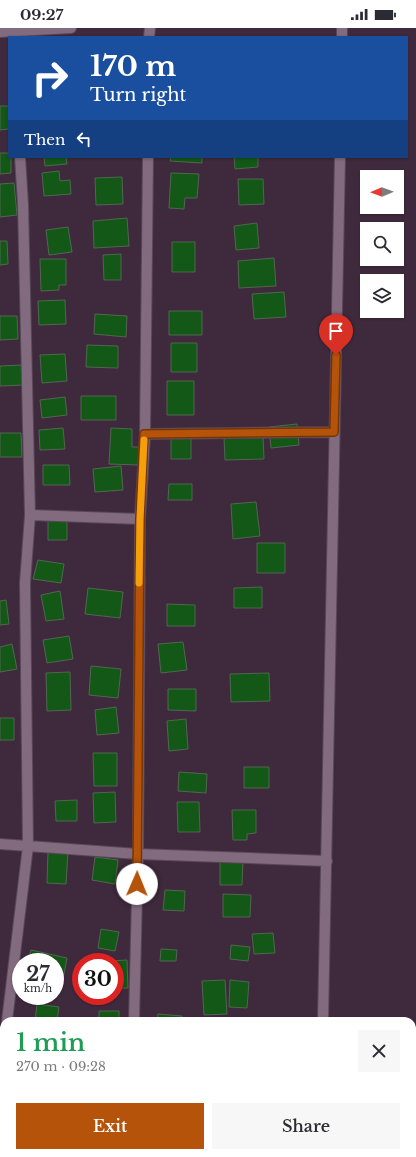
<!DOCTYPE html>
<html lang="en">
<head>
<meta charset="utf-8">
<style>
	body { margin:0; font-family:"Libre Baskerville",serif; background:#f7f7f7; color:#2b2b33; height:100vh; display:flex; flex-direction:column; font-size:15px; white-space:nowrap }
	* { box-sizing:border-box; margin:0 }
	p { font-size:13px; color:#7c7c81 }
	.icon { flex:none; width:22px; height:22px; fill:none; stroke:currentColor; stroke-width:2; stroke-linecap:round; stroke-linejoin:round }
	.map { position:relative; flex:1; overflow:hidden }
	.details { position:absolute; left:0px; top:989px; width:416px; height:140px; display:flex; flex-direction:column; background:#fff; border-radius:12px 12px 0 0; box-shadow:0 1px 3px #0004 }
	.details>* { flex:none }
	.hud { position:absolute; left:8px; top:8px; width:400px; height:122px; border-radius:0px; box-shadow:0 1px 3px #0004; background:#1a4fa0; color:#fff; overflow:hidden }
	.needle { width:26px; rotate:269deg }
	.controls { position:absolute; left:360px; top:142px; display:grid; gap:8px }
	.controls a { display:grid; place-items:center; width:44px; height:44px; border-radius:0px; background:#fff; box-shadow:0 1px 3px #0004; font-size:20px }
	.speed { position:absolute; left:12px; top:925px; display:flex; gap:8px; font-size:20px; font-weight:700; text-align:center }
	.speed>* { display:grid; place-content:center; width:52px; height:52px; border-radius:50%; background:#fff; box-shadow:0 1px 3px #0004; line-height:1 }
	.speed small { font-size:10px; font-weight:400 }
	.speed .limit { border:6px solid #d22; background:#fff; color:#111 }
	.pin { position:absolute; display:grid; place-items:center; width:34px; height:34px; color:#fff; margin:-41px -17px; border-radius:50% 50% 50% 0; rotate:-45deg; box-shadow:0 0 4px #0007 }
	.pin .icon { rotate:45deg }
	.me { position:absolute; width:44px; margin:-22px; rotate:1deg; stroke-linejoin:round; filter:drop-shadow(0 0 3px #0008) }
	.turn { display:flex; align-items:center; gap:14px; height:84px; padding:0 16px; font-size:18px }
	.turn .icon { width:52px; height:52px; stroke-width:2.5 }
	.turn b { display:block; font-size:28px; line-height:34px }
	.then { display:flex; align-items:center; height:38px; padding:0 16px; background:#0003; gap:8px; font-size:15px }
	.round { display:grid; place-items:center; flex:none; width:42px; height:42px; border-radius:0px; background:#f7f7f7 }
	.head { display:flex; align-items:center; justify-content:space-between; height:68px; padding:0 16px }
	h1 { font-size:24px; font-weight:600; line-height:30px; color:#1e9e55 }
	.action { display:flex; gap:8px; margin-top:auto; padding:8px 16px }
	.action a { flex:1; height:46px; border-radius:0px; background:#b45309; color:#fff; font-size:16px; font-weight:600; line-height:46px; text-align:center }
	.action a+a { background:#f7f7f7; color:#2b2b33 }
	.status { display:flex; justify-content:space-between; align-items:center; height:28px; padding:0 20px; background:#fff; direction:ltr }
	.status svg { height:11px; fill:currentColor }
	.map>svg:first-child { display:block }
	.building { fill:#135817; stroke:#516650 }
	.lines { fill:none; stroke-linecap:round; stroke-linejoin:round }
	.minor-casing { stroke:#594758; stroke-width:12 }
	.minor { stroke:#826a7f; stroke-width:10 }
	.route-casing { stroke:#753606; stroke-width:10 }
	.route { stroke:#b45309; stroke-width:7 }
	.slow { stroke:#f59e0b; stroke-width:7 }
</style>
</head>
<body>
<div class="status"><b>09:27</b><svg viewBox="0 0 49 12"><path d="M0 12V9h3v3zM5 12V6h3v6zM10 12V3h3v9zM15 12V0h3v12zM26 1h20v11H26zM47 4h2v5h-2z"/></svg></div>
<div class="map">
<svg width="416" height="1129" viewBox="0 0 416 1129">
	<rect width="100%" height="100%" fill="#3f2a3d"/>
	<path class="building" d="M 0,78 L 9,78 L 9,101 L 0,102 Z
		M 0,125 L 9,125 L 9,129 L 11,129 L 11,145 L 0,146 Z
		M 44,129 L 66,129 L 67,136 L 45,138 Z
		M 171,129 L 202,129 L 202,135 L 170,133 Z
		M 234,129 L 258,129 L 258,139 L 235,141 Z
		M 59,143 L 60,153 L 70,152 L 71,166 L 44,168 L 42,145 Z
		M 171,145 L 199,146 L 197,170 L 185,170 L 184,181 L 169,180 Z
		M 122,149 L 123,176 L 96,177 L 95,150 Z
		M 238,151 L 263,151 L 264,176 L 239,177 Z
		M 14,155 L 17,187 L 0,189 L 0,156 Z
		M 127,190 L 129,218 L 94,220 L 93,193 Z
		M 257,195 L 259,220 L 236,222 L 234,198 Z
		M 68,199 L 72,224 L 49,227 L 46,202 Z
		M 0,213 L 7,213 L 8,236 L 0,237 Z
		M 172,214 L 195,214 L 195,244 L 172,244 Z
		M 121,226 L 121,252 L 104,252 L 103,227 Z
		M 274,230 L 276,258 L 239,260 L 238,233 Z
		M 40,231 L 66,231 L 66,257 L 59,257 L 59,262 L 41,263 Z
		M 284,264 L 286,289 L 254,291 L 252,266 Z
		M 65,272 L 66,296 L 39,297 L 38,273 Z
		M 169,283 L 202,283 L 202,307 L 169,307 Z
		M 95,286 L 127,288 L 126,309 L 94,306 Z
		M 0,288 L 17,288 L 18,311 L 0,312 Z
		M 171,315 L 197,315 L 197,344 L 171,344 Z
		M 87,317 L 118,318 L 118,340 L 86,339 Z
		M 65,326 L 67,353 L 42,355 L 40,327 Z
		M 23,337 L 24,357 L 0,358 L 0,338 Z
		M 167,353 L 194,353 L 194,387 L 167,387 Z
		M 81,368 L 116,368 L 116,392 L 81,392 Z
		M 65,369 L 67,387 L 42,390 L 40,372 Z
		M 297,396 L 299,417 L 271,420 L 269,399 Z
		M 63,400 L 65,421 L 40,422 L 39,402 Z
		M 111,400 L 132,401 L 132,419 L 140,419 L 139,437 L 109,436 Z
		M 0,405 L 21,405 L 22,429 L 0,429 Z
		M 263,408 L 264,431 L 225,432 L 224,409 Z
		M 171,410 L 191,410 L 191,431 L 171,431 Z
		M 43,437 L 69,437 L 70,457 L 43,457 Z
		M 121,438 L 123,462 L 95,464 L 93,441 Z
		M 169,456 L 192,456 L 192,472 L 168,472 Z
		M 256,474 L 260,508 L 233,511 L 231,476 Z
		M 67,483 L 67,512 L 48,512 L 48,484 Z
		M 257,515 L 285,515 L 285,545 L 257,545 Z
		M 38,532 L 64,536 L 61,555 L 33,551 Z
		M 262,559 L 262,580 L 234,580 L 234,560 Z
		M 88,560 L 123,564 L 120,590 L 85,586 Z
		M 60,563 L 64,591 L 46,593 L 41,567 Z
		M 6,572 L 9,596 L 0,597 L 0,573 Z
		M 167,576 L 195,577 L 195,598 L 167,598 Z
		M 69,608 L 73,631 L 47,635 L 43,612 Z
		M 183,614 L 187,642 L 161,645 L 158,616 Z
		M 12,616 L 17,641 L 0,644 L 0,619 Z
		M 91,638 L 121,641 L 118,670 L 89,667 Z
		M 70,644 L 71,682 L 47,683 L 46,645 Z
		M 269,645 L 270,673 L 231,674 L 230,646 Z
		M 168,661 L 196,661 L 196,683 L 168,682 Z
		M 116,679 L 119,705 L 97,707 L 95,682 Z
		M 0,690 L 14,690 L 14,712 L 0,712 Z
		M 186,691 L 188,721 L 169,723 L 167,693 Z
		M 93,725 L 117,725 L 117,758 L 94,758 Z
		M 244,739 L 269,739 L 269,760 L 244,760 Z
		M 179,744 L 207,746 L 206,765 L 178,763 Z
		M 115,764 L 116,794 L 94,795 L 93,765 Z
		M 77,772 L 77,793 L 56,793 L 55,773 Z
		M 177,774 L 199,774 L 200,804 L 178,804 Z
		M 232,782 L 256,782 L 256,805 L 247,806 L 247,812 L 233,812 Z
		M 48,823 L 68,825 L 66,856 L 47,855 Z
		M 95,829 L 118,832 L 115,856 L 92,852 Z
		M 220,832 L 243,832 L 242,857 L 220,857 Z
		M 165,862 L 185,863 L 184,883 L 163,882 Z
		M 223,866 L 251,867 L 250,889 L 223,889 Z
		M 101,901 L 119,904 L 115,923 L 98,920 Z
		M 273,905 L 275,925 L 254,926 L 252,906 Z
		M 231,917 L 250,919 L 248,933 L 230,931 Z
		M 161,921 L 177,922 L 176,933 L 160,933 Z
		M 31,922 L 67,930 L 62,956 L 55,954 L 55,934 L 28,934 Z
		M 127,932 L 128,960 L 115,960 L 115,934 L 110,933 Z
		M 225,952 L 227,986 L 204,987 L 202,953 Z
		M 230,952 L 249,954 L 247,980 L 229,979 Z
		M 37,976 L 59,979 L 57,993 L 35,993 Z
		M 99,983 L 119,983 L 119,993 L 99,993 Z
		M 158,986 L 182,988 L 182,993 L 157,993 Z"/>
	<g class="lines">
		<defs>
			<path id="minor" d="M 0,4 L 71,0
				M 149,9 L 150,0
				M 342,9 L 342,0
				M 145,406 L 334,404
				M 30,487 L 140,491
				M 0,816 L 138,826 L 327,833
				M 7,993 L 28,818 L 25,555 L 30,487 L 23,176 L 20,129
				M 134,993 L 138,826 L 140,491 L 145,406 L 148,129
				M 323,993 L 340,129
				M 0,1050 L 4,1017
				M 323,1125 L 323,1129
				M 131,1129 L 131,1125"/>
		</defs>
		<use href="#minor" class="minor-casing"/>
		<use href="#minor" class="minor"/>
	</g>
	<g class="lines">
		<defs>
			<path id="route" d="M 137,856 L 140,491 L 144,406 L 334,404 L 336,327"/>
		</defs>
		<use href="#route" class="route-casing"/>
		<use href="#route" class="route"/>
		<path class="slow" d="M 139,555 L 140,491 L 144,412"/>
	</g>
</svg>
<div class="controls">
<a><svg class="needle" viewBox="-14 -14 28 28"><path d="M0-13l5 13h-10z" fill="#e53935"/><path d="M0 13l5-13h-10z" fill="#7c7c81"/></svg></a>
<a><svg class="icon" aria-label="search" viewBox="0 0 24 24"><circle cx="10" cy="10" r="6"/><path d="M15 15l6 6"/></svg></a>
<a><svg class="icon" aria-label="layers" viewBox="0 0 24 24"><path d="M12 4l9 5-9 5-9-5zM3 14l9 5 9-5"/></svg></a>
</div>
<div class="speed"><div>27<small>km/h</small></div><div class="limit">30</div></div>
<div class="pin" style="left:336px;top:327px;background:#d93025"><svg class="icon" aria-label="arrive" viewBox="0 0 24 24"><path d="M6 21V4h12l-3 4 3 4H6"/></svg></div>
<svg class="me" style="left:137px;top:856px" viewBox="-20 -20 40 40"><circle r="19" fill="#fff"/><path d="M0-13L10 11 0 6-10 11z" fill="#b45309"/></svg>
<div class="hud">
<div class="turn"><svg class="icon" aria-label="right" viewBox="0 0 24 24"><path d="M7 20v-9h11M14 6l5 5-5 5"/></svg><div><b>170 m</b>Turn right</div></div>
<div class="then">Then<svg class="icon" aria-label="left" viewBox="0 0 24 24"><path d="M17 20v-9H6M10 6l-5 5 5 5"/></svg></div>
</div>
<section class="details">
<div class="head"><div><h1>1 min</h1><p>270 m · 09:28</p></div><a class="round"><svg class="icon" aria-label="close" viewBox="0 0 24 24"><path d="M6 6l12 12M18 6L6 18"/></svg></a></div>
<div class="action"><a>Exit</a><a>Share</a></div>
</section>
</div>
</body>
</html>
